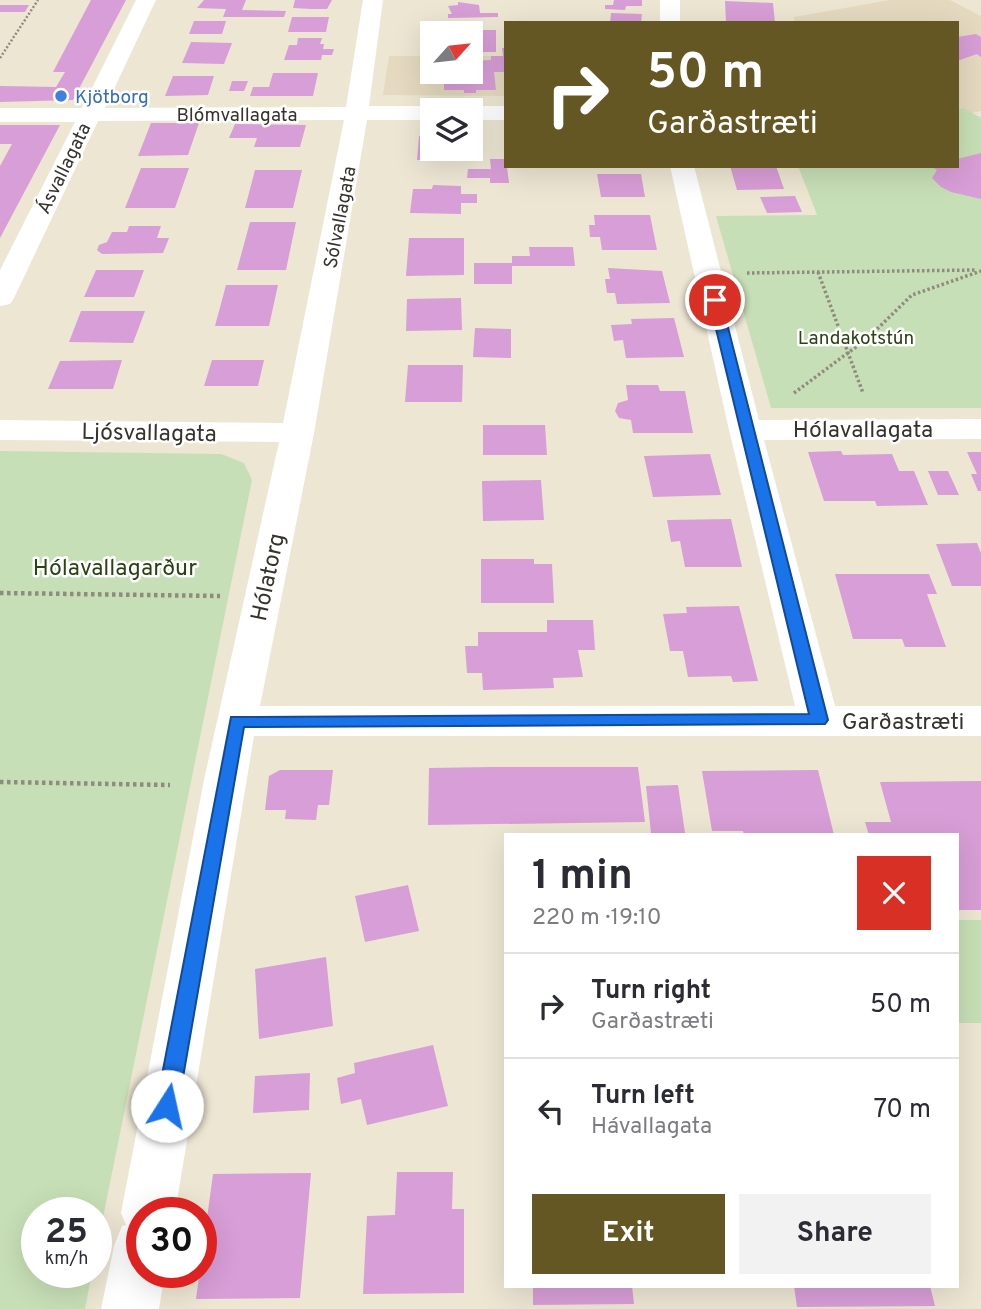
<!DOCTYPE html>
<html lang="en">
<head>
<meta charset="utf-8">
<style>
	body { margin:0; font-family:Overpass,sans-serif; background:#f2f2f3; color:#2b2b33; height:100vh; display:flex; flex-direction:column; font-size:26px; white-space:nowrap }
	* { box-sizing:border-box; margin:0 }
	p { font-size:23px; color:#7c7c81 }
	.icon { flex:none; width:38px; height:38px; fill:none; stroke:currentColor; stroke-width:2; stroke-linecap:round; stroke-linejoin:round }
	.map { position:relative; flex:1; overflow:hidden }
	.panel { position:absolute; left:504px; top:833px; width:455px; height:455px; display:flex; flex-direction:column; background:#fff; border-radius:0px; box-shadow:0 7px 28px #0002 }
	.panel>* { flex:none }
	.hud { position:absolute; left:504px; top:21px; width:455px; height:147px; border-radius:0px; box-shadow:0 7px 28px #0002; background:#655724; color:#fff; overflow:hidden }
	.needle { width:46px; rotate:63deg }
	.tools { position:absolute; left:420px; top:21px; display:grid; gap:14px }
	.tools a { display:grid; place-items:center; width:63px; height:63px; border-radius:0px; background:#fff; box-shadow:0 7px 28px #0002; font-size:35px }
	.speed { position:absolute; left:21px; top:1197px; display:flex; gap:14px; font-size:35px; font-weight:700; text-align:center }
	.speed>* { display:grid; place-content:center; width:91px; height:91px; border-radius:50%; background:#fff; box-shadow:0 7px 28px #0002; line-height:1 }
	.speed small { font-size:18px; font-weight:400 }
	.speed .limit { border:10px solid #d22; background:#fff; color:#111 }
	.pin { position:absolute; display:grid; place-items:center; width:60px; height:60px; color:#fff; margin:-30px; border:4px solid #fff; border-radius:50%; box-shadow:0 2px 7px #0007 }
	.me { position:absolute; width:77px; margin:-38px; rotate:10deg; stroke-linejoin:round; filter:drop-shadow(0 0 5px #0008) }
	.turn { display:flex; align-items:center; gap:24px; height:147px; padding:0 28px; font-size:32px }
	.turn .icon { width:91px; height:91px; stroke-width:2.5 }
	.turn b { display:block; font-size:49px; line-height:60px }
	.round { display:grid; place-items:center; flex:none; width:74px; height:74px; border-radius:0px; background:#f2f2f3 }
	.head { display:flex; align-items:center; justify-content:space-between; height:119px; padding:0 28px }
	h1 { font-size:42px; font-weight:700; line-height:52px }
	.primary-button { display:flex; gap:14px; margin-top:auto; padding:14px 28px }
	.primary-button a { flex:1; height:80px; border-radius:0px; background:#655724; color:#fff; font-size:28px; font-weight:700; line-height:80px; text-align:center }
	.primary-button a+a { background:#f2f2f3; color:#2b2b33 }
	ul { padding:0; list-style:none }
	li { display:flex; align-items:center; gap:21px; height:105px; padding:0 28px; border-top:2px solid #e1e1e2 }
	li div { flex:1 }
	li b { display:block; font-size:26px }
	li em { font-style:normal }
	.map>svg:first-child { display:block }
	.built { fill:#e5dac0 }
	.green { fill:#c7dfb6 }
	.building { fill:#d89ed7 }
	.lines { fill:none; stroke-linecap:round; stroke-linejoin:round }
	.path-far2 { stroke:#908b7e; stroke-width:2.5; stroke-dasharray:2 2; stroke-linecap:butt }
	.path-far1 { stroke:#908b7e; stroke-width:3.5; stroke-dasharray:2.5 2.5; stroke-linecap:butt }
	.path { stroke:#908b7e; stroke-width:4.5; stroke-dasharray:3.5 3.5; stroke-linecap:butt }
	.minor { fill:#fff; fill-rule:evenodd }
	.route { fill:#1a73e8; stroke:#114b97; stroke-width:2 }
	.shop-dot { fill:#3f7fe0; stroke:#fff; stroke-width:2.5 }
	.labels { text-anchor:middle; stroke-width:5; stroke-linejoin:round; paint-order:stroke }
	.far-shop-label { font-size:19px; fill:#366cbe; stroke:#fff; text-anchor:start }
	.far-street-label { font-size:19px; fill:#36332c; stroke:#fff }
	.far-park-label { font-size:19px; fill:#2a4312; stroke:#fff }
	.street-label { font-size:23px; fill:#36332c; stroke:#fff }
	.park-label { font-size:23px; fill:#2a4312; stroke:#fff }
</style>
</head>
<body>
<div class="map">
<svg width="981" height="1309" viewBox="0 0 981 1309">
	<rect width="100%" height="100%" fill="#ede6d3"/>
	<path class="built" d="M 890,0 L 950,0 L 981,16 L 981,111 L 957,116 L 957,23 L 794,23 L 794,17 Z
		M 389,56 L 432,56 L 432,72 L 471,72 L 471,56 L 506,56 L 506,96 L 383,95 Z"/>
	<path class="green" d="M 964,108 L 981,118 L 981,408 L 771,408 L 716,216 L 817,215 L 798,166 L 957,166 L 957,110 Z
		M 0,451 L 221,454 L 244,463 L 252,480 L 96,1252 L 96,1213 L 37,1213 L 37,1272 L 92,1272 L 85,1309 L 0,1309 Z
		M 957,920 L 981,920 L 981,1023 L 957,1023 Z"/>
	<path class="building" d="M 91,0 L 126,0 L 73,100 L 0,102 L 0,86 L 56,87 L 65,72 L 53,72 Z
		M 204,0 L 246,0 L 242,10 L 286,11 L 284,17 L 223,17 L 226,9 L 197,8 Z
		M 295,0 L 332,0 L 327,9 L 311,9 L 293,8 Z
		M 614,0 L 642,0 L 642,6 L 626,6 L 625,10 L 605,9 L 605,5 L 613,5 Z
		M 725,1 L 773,3 L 775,23 L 726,22 Z
		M 458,2 L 479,5 L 480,13 L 498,13 L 498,17 L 448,18 L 448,14 L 452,14 L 448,6 L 458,5 Z
		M 0,5 L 29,5 L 25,12 L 0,12 Z
		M 611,13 L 642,14 L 641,23 L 610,23 Z
		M 292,17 L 329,17 L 326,32 L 288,32 Z
		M 194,21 L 226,21 L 222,34 L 189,34 Z
		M 451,30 L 496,30 L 496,52 L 471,52 L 471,33 L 451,33 Z
		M 976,34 L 981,37 L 981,57 L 977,54 L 957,61 L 957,37 Z
		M 298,38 L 322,38 L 320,44 L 324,44 L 323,49 L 334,49 L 332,55 L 322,55 L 321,60 L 284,60 L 289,45 L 297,45 Z
		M 191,42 L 232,43 L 224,64 L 182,63 Z
		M 502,48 L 506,48 L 506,72 L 494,72 L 496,90 L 476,90 L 476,93 L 464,93 L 464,90 L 444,90 L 444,72 L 471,72 L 471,61 L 491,60 L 491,56 L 503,56 Z
		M 273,73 L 318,73 L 313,96 L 250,96 L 253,87 L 269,87 Z
		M 173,76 L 214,76 L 208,95 L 165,96 Z
		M 232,81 L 248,81 L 244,91 L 229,91 Z
		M 151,123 L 199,123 L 188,155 L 138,156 Z
		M 235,124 L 306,125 L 300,147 L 254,147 L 257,138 L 229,138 Z
		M 0,125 L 60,125 L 0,238 L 0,166 L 12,144 L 0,144 Z
		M 419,136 L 432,136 L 432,149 L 468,149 L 468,160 L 417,160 Z
		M 981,153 L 981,199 L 951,192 L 941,187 L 932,178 L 937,170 L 930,166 L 957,166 L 957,159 Z
		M 490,159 L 506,159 L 509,183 L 490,183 L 490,178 L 467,178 L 468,169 L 491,169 Z
		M 730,166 L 776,166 L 784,189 L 737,190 Z
		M 141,168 L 189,168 L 175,208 L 125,208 Z
		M 255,170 L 302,170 L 293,208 L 245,208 Z
		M 597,174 L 641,174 L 645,197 L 601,197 Z
		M 433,185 L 461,186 L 461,194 L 477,194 L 477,203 L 461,203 L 461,214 L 410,213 L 413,189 L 432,189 Z
		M 795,196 L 802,212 L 767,213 L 760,197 Z
		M 594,215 L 650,215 L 657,250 L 602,250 L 600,237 L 590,237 L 589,225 L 595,225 Z
		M 250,222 L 296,222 L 286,270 L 237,270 Z
		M 129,226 L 161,226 L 157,238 L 169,238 L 163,253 L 102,254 L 97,250 L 99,245 L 107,242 L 112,232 L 127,232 Z
		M 409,238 L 464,238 L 464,275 L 406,276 Z
		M 529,247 L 573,247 L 575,266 L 512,266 L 512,284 L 474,284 L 474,263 L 512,263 L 512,256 L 530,256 Z
		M 608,268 L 662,271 L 670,303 L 617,304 L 615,293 L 607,293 L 605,279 L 610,279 Z
		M 96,270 L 144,270 L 134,297 L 84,297 Z
		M 226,285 L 278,285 L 269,326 L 215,326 Z
		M 461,298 L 462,330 L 406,331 L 407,299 Z
		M 81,311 L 145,311 L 133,343 L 69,342 Z
		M 674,318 L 684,357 L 626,358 L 623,340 L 614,341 L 611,325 L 632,324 L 631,319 Z
		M 475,328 L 511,329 L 511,358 L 473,357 Z
		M 122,360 L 113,389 L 48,389 L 60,361 Z
		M 212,360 L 264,360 L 258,386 L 204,386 Z
		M 408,365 L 463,365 L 462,402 L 405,402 Z
		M 626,385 L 658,385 L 660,391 L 685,391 L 693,433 L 633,433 L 631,420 L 619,418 L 615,411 L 618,403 L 628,400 Z
		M 483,425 L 545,425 L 547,455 L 483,455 Z
		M 841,451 L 843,455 L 892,454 L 899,471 L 914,471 L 928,505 L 877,506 L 875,501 L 824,501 L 808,452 Z
		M 967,452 L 981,452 L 981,491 L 978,491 L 971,474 L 977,474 Z
		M 710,454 L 721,495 L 653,497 L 644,456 Z
		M 928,471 L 948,471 L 959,495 L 938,495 Z
		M 541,480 L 544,520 L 483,521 L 482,481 Z
		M 731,519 L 742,567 L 685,567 L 680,541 L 671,542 L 667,520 Z
		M 977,543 L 981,553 L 981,586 L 952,586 L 936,544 Z
		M 481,559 L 534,559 L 534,564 L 552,564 L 554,603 L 481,603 Z
		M 835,574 L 929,574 L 937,594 L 927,594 L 946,647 L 905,647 L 902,639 L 853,639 Z
		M 739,606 L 758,681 L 733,682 L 731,676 L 688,677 L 683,651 L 670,651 L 663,614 L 687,613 L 686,607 Z
		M 547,620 L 593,620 L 595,650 L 578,650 L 583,677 L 553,678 L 554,688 L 483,690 L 482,673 L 467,673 L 465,646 L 478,646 L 478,632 L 547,632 Z
		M 490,767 L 638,767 L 645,822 L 428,825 L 429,768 Z
		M 280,770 L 333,770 L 329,805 L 318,805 L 316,820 L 285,819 L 286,810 L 265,810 L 269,776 Z
		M 818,770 L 834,835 L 744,835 L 743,831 L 712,831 L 702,771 Z
		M 981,781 L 981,910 L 957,910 L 957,835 L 869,835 L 865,822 L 891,822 L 880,782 Z
		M 678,785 L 685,833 L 651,833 L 646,786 Z
		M 408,885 L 419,931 L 365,942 L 355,896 Z
		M 326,957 L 333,1026 L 259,1039 L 255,969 Z
		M 433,1045 L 448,1106 L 367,1125 L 361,1099 L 341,1104 L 337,1078 L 355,1073 L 354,1063 Z
		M 310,1073 L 309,1110 L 253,1113 L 255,1076 Z
		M 397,1172 L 453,1172 L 452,1209 L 464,1209 L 464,1293 L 363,1294 L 367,1216 L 395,1215 Z
		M 311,1173 L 300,1298 L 196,1299 L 213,1174 Z
		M 533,1286 L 632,1286 L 634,1304 L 533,1305 Z
		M 794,1286 L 930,1286 L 935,1306 L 797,1307 Z"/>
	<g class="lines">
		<path class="path-far2" d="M 0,58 L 38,0"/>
		<path class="path-far1" d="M 818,272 L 863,393
			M 747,273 L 976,270
			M 794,393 L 868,338 L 912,295 L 981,271"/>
		<path class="path" d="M 0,593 L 220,596
			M 0,782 L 170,785"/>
		<path class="minor" d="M 136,0 L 156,0 L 105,108 L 346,107 L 363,0 L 383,0 L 369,106 L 432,106 L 442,110 L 432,110 L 432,120 L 367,120 L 314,433 L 260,706 L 795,706 L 729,430 L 670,166 L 694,166 L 759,420 L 981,419 L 981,439 L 764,440 L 835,706 L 981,706 L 981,736 L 254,736 L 175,1213 L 142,1213 L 142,1272 L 165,1272 L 159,1309 L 101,1309 L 114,1246 L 122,1226 L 126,1225 L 121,1213 L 204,780 L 279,442 L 0,440 L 0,420 L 283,423 L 344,120 L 98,121 L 14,298 L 10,304 L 0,306 L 0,270 L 75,122 L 0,122 L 0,108 L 82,108 Z
			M 660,0 L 680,0 L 680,23 L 660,23 Z
			M 471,106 L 506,106 L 506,120 L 471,120 L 471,110 L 461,110 Z"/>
	</g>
	<path class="route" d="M 715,296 L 721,300 L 828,720 L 825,724 L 244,727 L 178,1106 L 175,1113 L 167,1116 L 160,1113 L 156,1106 L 231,717 L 809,714 L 709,300 Z"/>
	<circle class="shop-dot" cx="61" cy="96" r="7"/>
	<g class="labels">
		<g class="far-shop-label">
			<text x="75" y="103">Kjötborg</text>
		</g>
		<g class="far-street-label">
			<text x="237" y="121">Blómvallagata</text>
			<text transform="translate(63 168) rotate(-64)" y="7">Ásvallagata</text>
			<text transform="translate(339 217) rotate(-79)" y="7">Sólvallagata</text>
		</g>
		<g class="far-park-label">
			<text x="856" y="344">Landakotstún</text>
		</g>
		<g class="street-label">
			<text x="863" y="437">Hólavallagata</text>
			<text transform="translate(149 432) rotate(1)" y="8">Ljósvallagata</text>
			<text transform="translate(267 577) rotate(-78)" y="8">Hólatorg</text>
			<text x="903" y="729">Garðastræti</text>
		</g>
		<g class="park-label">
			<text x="115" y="575">Hólavallagarður</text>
		</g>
	</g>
</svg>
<div class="tools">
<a><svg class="needle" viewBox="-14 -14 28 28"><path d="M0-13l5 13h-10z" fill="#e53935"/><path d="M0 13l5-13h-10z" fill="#7c7c81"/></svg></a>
<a><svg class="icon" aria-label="layers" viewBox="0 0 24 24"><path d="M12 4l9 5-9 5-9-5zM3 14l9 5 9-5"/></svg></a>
</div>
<div class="speed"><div>25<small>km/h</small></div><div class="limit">30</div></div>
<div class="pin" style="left:715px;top:300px;background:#d93025"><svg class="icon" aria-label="arrive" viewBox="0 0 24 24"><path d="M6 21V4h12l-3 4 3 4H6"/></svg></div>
<svg class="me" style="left:167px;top:1106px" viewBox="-20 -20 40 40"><circle r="19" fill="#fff"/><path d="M0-13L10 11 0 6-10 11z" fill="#1a73e8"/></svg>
<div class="hud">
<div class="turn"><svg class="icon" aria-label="right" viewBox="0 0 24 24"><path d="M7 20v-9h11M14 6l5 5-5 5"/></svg><div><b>50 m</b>Garðastræti</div></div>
</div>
<section class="panel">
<div class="head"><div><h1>1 min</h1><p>220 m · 19:10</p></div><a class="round" style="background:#d93025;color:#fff"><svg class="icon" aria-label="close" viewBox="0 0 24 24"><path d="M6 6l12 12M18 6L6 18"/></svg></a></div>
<ul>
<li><svg class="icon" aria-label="right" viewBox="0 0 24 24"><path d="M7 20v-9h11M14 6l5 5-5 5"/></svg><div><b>Turn right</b><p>Garðastræti</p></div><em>50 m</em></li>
<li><svg class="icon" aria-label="left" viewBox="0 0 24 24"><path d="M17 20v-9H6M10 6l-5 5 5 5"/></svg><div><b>Turn left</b><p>Hávallagata</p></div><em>70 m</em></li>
</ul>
<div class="primary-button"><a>Exit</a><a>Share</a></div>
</section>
</div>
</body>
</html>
